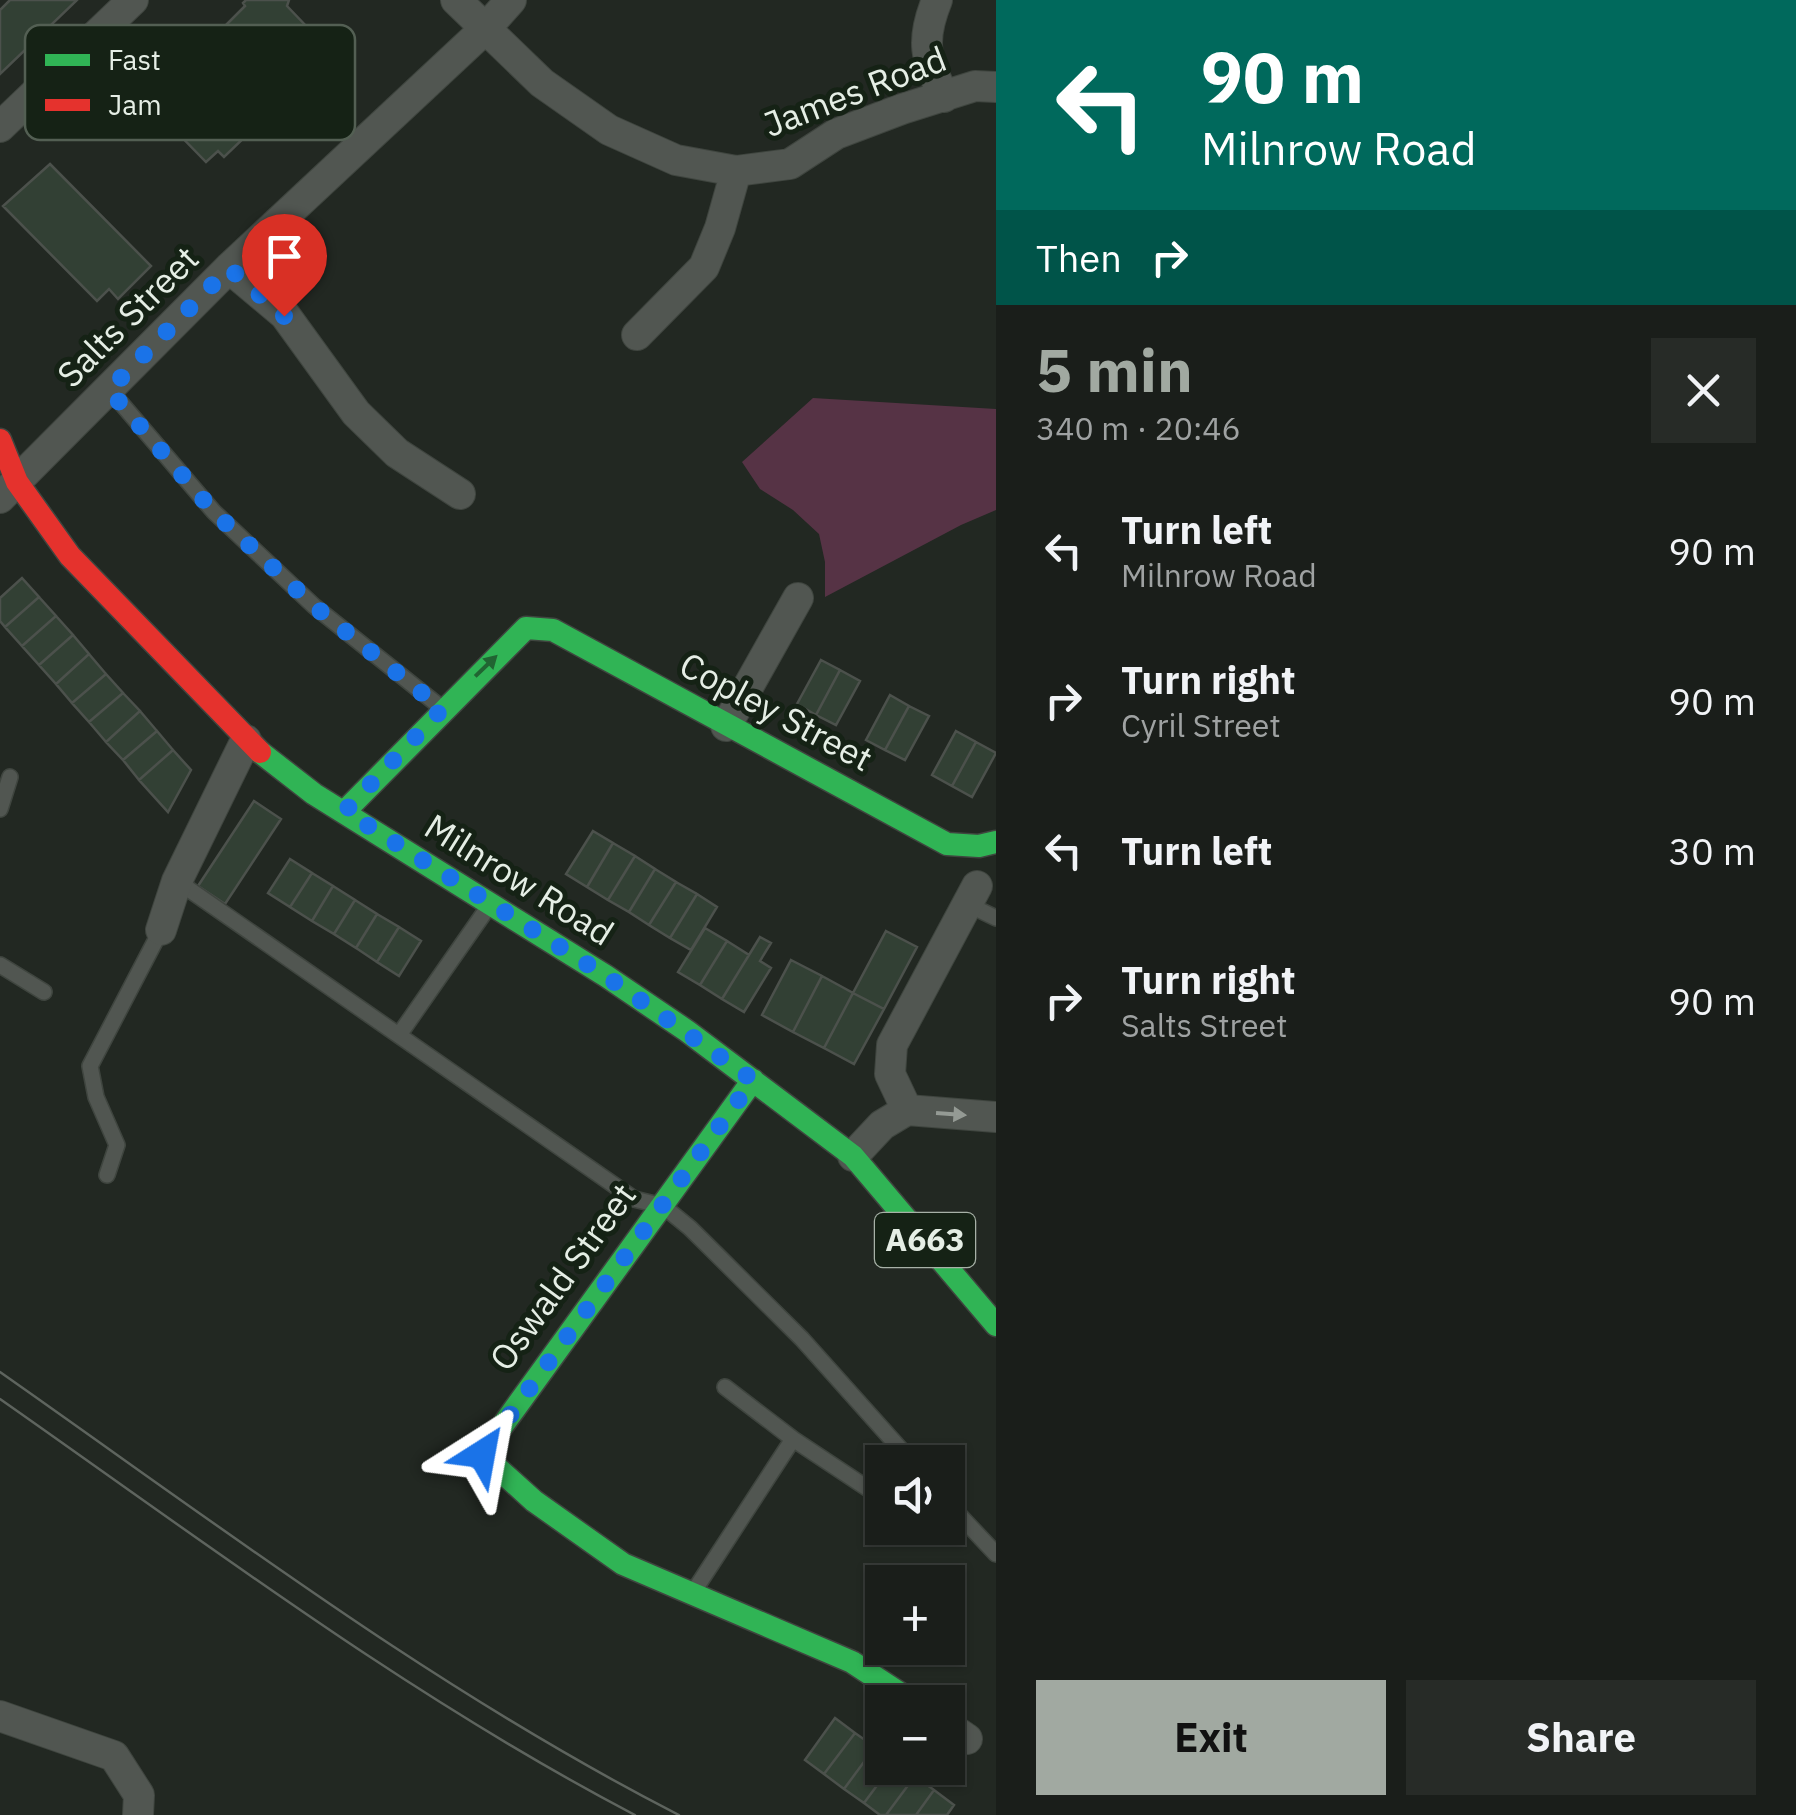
<!DOCTYPE html>
<html lang="en">
<head>
<meta charset="utf-8">
<style>
	body { margin:0; font-family:"IBM Plex Sans",sans-serif; background:#272b27; color:#f1f3f6; height:100vh; display:flex; flex-direction:column; font-size:38px; white-space:nowrap }
	* { box-sizing:border-box; margin:0 }
	p { font-size:32px; color:#9fa2a2 }
	.icon { flex:none; width:55px; height:55px; fill:none; stroke:currentColor; stroke-width:2; stroke-linecap:round; stroke-linejoin:round }
	.map { position:relative; flex:1; overflow:hidden }
	.side { display:flex; flex-direction:column; background:#1a1e1a; width:800px }
	.side>* { flex:none }
	.hud { background:#00695c; color:#fff; overflow:hidden }
	.fabs { position:absolute; left:865px; top:1445px; display:grid; gap:20px }
	.fabs a { display:grid; place-items:center; width:100px; height:100px; border-radius:0px; background:#1a1e1a; box-shadow:0 2px 8px #0004,0 0 0 2px #383c39; font-size:50px }
	.pin { position:absolute; display:grid; place-items:center; width:85px; height:85px; color:#fff; margin:-102px -42px; border-radius:50% 50% 50% 0; rotate:-45deg; box-shadow:0 0 10px #0007 }
	.pin .icon { rotate:45deg }
	.me { position:absolute; width:110px; margin:-55px; rotate:34deg; stroke-linejoin:round; filter:drop-shadow(0 0 8px #0008) }
	.turn { display:flex; align-items:center; gap:35px; height:210px; padding:0 40px; font-size:45px }
	.turn .icon { width:130px; height:130px; stroke-width:2.5 }
	.turn b { display:block; font-size:70px; line-height:85px }
	.then { display:flex; align-items:center; height:95px; padding:0 40px; background:#0003; gap:20px; font-size:38px }
	.round { display:grid; place-items:center; flex:none; width:105px; height:105px; border-radius:0px; background:#272b27 }
	.summary { display:flex; align-items:center; justify-content:space-between; height:170px; padding:0 40px }
	h1 { font-size:60px; font-weight:800; line-height:75px; color:#a1a9a1 }
	.primary-button { display:flex; gap:20px; margin-top:auto; padding:20px 40px }
	.primary-button a { flex:1; height:115px; border-radius:0px; background:#a1a9a1; color:#111; font-size:40px; font-weight:800; line-height:115px; text-align:center }
	.primary-button a+a { background:#272b27; color:#f1f3f6 }
	ul { padding:0; list-style:none }
	li { display:flex; align-items:center; gap:30px; height:150px; padding:0 40px }
	li div { flex:1 }
	li b { display:block; font-size:38px }
	li em { font-style:normal }
	main { display:flex; flex:1; min-height:0 }
	.map>svg:first-child { display:block }
	.green { fill:#563345 }
	.building { fill:#324034; stroke:#4c514c; stroke-width:2.5 }
	.lines { fill:none; stroke-linecap:round; stroke-linejoin:round }
	.lane-casing { stroke:#3f453f; stroke-width:18 }
	.street-casing { stroke:#3f453f; stroke-width:32 }
	.fast-casing { stroke:#3f453f; stroke-width:25 }
	.jam-casing { stroke:#3f453f; stroke-width:25 }
	.lane { stroke:#515651; stroke-width:15 }
	.street { stroke:#515651; stroke-width:30 }
	.fast { stroke:#30b455; stroke-width:22 }
	.jam { stroke:#e5322d; stroke-width:22 }
	.tram { stroke:#5e645e; stroke-width:2.5 }
	.oneway { fill:#216432 }
	.oneway2 { fill:#949a94 }
	.route { stroke:#1a73e8; stroke-width:18; stroke-dasharray:0 32.4 }
	.labels { text-anchor:middle; stroke-width:10; stroke-linejoin:round; paint-order:stroke }
	.shield { fill:#152215; stroke:#a7b1a7; stroke-width:2.5 }
	.shield-label { font-size:32px; font-weight:bold; fill:#e5eee5 }
	.street-label { font-size:35px; fill:#e5eee5; stroke:#152215 }
	.key { fill:#152215; stroke:#535f53; stroke-width:2.5 }
	.key-label { font-size:28px; fill:#e5eee5 }
</style>
</head>
<body>
<main>
<div class="map">
<svg width="996" height="1815" viewBox="0 0 996 1815">
	<rect width="100%" height="100%" fill="#222822"/>
	<path class="green" d="M 813,398 L 996,409 L 996,510 L 961,525 L 825,597 L 825,562 L 819,534 L 793,510 L 760,489 L 742,462 Z"/>
	<path class="building" d="M 10,0 L 77,0 L 0,74 L 0,10 Z
		M 246,0 L 289,0 L 287,6 L 331,52 L 311,71 L 322,82 L 310,94 L 300,84 L 224,157 L 218,151 L 206,162 L 165,120 L 188,97 L 171,80 L 245,6 L 243,3 Z
		M 50,164 L 151,266 L 118,299 L 109,289 L 97,301 L 3,206 Z
		M 22,578 L 39,597 L 5,627 L 0,621 L 0,598 Z
		M 39,597 L 56,616 L 22,646 L 5,627 Z
		M 56,616 L 73,635 L 39,665 L 22,646 Z
		M 73,635 L 89,654 L 56,684 L 39,665 Z
		M 89,654 L 106,674 L 72,703 L 56,684 Z
		M 821,660 L 840,670 L 816,715 L 797,704 Z
		M 840,670 L 860,681 L 836,725 L 816,715 Z
		M 106,674 L 123,693 L 89,722 L 72,703 Z
		M 123,693 L 140,711 L 106,742 L 89,722 Z
		M 890,695 L 909,706 L 885,750 L 866,740 Z
		M 909,706 L 929,716 L 905,760 L 885,750 Z
		M 140,711 L 157,731 L 123,760 L 106,742 Z
		M 157,731 L 173,750 L 139,780 L 123,760 Z
		M 956,731 L 976,742 L 952,786 L 932,775 Z
		M 976,742 L 996,753 L 972,797 L 952,786 Z
		M 173,750 L 191,770 L 168,812 L 139,780 Z
		M 254,801 L 281,819 L 225,904 L 198,886 Z
		M 593,831 L 613,843 L 587,887 L 566,874 Z
		M 613,843 L 635,856 L 608,900 L 587,887 Z
		M 635,856 L 655,869 L 629,912 L 608,900 Z
		M 290,859 L 312,873 L 290,907 L 268,893 Z
		M 655,869 L 676,882 L 649,925 L 629,912 Z
		M 312,873 L 333,886 L 312,921 L 290,907 Z
		M 676,882 L 697,894 L 670,938 L 649,925 Z
		M 333,886 L 355,900 L 334,934 L 312,921 Z
		M 697,894 L 717,907 L 691,950 L 670,938 Z
		M 355,900 L 377,914 L 356,948 L 334,934 Z
		M 377,914 L 399,927 L 377,962 L 356,948 Z
		M 399,927 L 421,941 L 399,976 L 377,962 Z
		M 705,928 L 727,941 L 700,985 L 678,972 Z
		M 886,931 L 917,947 L 884,1009 L 853,993 Z
		M 760,937 L 771,943 L 760,961 L 771,968 L 744,1012 L 722,999 Z
		M 727,941 L 749,955 L 722,999 L 700,985 Z
		M 791,960 L 822,976 L 793,1032 L 762,1015 Z
		M 822,976 L 853,993 L 824,1048 L 793,1032 Z
		M 853,993 L 884,1009 L 854,1064 L 824,1048 Z
		M 835,1718 L 855,1733 L 824,1774 L 805,1760 Z
		M 855,1733 L 875,1747 L 844,1789 L 824,1774 Z
		M 875,1747 L 882,1752 L 882,1768 L 890,1768 L 864,1803 L 844,1789 Z
		M 890,1768 L 903,1768 L 915,1776 L 886,1815 L 880,1815 L 864,1803 Z
		M 915,1776 L 934,1790 L 916,1815 L 886,1815 Z
		M 934,1790 L 954,1805 L 947,1815 L 916,1815 Z"/>
	<g class="lines">
		<defs>
			<path id="lane" d="M 109,389 L 214,512 L 314,606 L 443,709
				M 0,809 L 10,777
				M 177,881 L 634,1199 L 663,1206 L 690,1228 L 802,1339 L 912,1462
				M 967,904 L 996,918
				M 0,965 L 44,992
				M 399,1035 L 489,906
				M 107,1175 L 117,1145 L 96,1097 L 90,1066 L 161,930
				M 793,1439 L 882,1498
				M 948,1503 L 996,1554
				M 694,1591 L 793,1439 L 725,1387"/>
			<path id="street" d="M 456,0 L 542,83 L 609,130 L 676,160 L 736,171 L 790,164 L 836,134 L 902,109 L 975,86 L 996,87
				M 937,0 C 920,42 926,58 944,97
				M 0,127 L 133,0
				M 229,268 L 285,315 L 356,413 L 397,453 L 460,494
				M 637,335 L 704,267 L 720,228 L 736,171
				M 0,498 L 229,268 L 486,28 L 511,0
				M 726,726 L 798,598
				M 161,930 L 177,881 L 246,740
				M 907,1110 L 890,1074 L 892,1045 L 977,886
				M 853,1156 L 882,1125 L 907,1110 L 996,1117
				M 0,1716 L 114,1756 L 139,1795 L 138,1815
				M 948,1726 L 967,1739"/>
			<path id="fast" d="M 260,752 L 314,794 L 606,976 L 687,1031 L 853,1156 L 996,1325
				M 345,811 L 526,628 L 553,630 L 947,844 L 979,846 L 996,842
				M 753,1080 L 482,1454 L 534,1501 L 623,1564 L 852,1662 L 913,1702"/>
			<path id="jam" d="M 0,440 L 17,482 L 70,556 L 260,752"/>
		</defs>
		<use href="#lane" class="lane-casing"/>
		<use href="#street" class="street-casing"/>
		<use href="#fast" class="fast-casing"/>
		<use href="#jam" class="jam-casing"/>
		<use href="#lane" class="lane"/>
		<use href="#street" class="street"/>
		<use href="#fast" class="fast"/>
		<use href="#jam" class="jam"/>
		<path class="tram" d="M 0,1372 C 221,1527 438,1692 679,1815
			M 0,1399 C 207,1544 411,1698 635,1815"/>
	</g>
	<defs><path id="oneway-solid" d="M-6-.8H1V-3.2L6.5 0L1 3.2V.8H-6Z" transform="scale(2.5)"/></defs>
	<use class="oneway" href="#oneway-solid" transform="translate(486 666) rotate(-44)"/>
	<use class="oneway2" href="#oneway-solid" transform="translate(951 1114) rotate(4)"/>
	<g class="lines">
		<path class="route" d="M 284,316 L 229,268 L 109,390 L 214,512 L 314,606 L 442,709 L 345,811 L 606,976 L 753,1080 L 482,1454"/>
	</g>
	<g class="labels">
		<rect class="shield" x="875" y="1213" width="100" height="54" rx="8"/>
		<g class="shield-label">
			<text x="925" y="1251">A663</text>
		</g>
		<g class="street-label">
			<text transform="translate(855 92) rotate(-21)" y="12">James Road</text>
			<text transform="translate(128 317) rotate(-45)" y="12">Salts Street</text>
			<text transform="translate(776 712) rotate(28)" y="12">Copley Street</text>
			<text transform="translate(519 880) rotate(32)" y="12">Milnrow Road</text>
			<text transform="translate(563 1277) rotate(-54)" y="12">Oswald Street</text>
		</g>
	</g>
	<rect x="25" y="25" width="330" height="115" rx="15" class="key"/>
	<rect x="45" y="54" width="45" height="12" fill="#30b455"/>
	<rect x="45" y="99" width="45" height="12" fill="#e5322d"/>
	<g class="key-label">
		<text x="108" y="70">Fast</text>
		<text x="108" y="115">Jam</text>
	</g>
</svg>
<div class="fabs">
<a><svg class="icon" aria-label="sound" viewBox="0 0 24 24"><path d="M4 9h4l5-4v14l-5-4H4zM17 9q2 3 0 6"/></svg></a>
<a>+</a>
<a>−</a>
</div>
<div class="pin" style="left:284px;top:316px;background:#d93025"><svg class="icon" aria-label="arrive" viewBox="0 0 24 24"><path d="M6 21V4h12l-3 4 3 4H6"/></svg></div>
<svg class="me" style="left:482px;top:1454px" viewBox="-20 -20 40 40"><path d="M0-17L14 15 0 8-14 15z" fill="#1a73e8" stroke="#fff" stroke-width="4"/></svg>
</div>
<section class="side">
<div class="hud">
<div class="turn"><svg class="icon" aria-label="left" viewBox="0 0 24 24"><path d="M17 20v-9H6M10 6l-5 5 5 5"/></svg><div><b>90 m</b>Milnrow Road</div></div>
<div class="then">Then<svg class="icon" aria-label="right" viewBox="0 0 24 24"><path d="M7 20v-9h11M14 6l5 5-5 5"/></svg></div>
</div>
<div class="summary"><div><h1>5 min</h1><p>340 m · 20:46</p></div><a class="round"><svg class="icon" aria-label="close" viewBox="0 0 24 24"><path d="M6 6l12 12M18 6L6 18"/></svg></a></div>
<ul>
<li><svg class="icon" aria-label="left" viewBox="0 0 24 24"><path d="M17 20v-9H6M10 6l-5 5 5 5"/></svg><div><b>Turn left</b><p>Milnrow Road</p></div><em>90 m</em></li>
<li><svg class="icon" aria-label="right" viewBox="0 0 24 24"><path d="M7 20v-9h11M14 6l5 5-5 5"/></svg><div><b>Turn right</b><p>Cyril Street</p></div><em>90 m</em></li>
<li><svg class="icon" aria-label="left" viewBox="0 0 24 24"><path d="M17 20v-9H6M10 6l-5 5 5 5"/></svg><div><b>Turn left</b></div><em>30 m</em></li>
<li><svg class="icon" aria-label="right" viewBox="0 0 24 24"><path d="M7 20v-9h11M14 6l5 5-5 5"/></svg><div><b>Turn right</b><p>Salts Street</p></div><em>90 m</em></li>
</ul>
<div class="primary-button"><a>Exit</a><a>Share</a></div>
</section>
</main>
</body>
</html>
